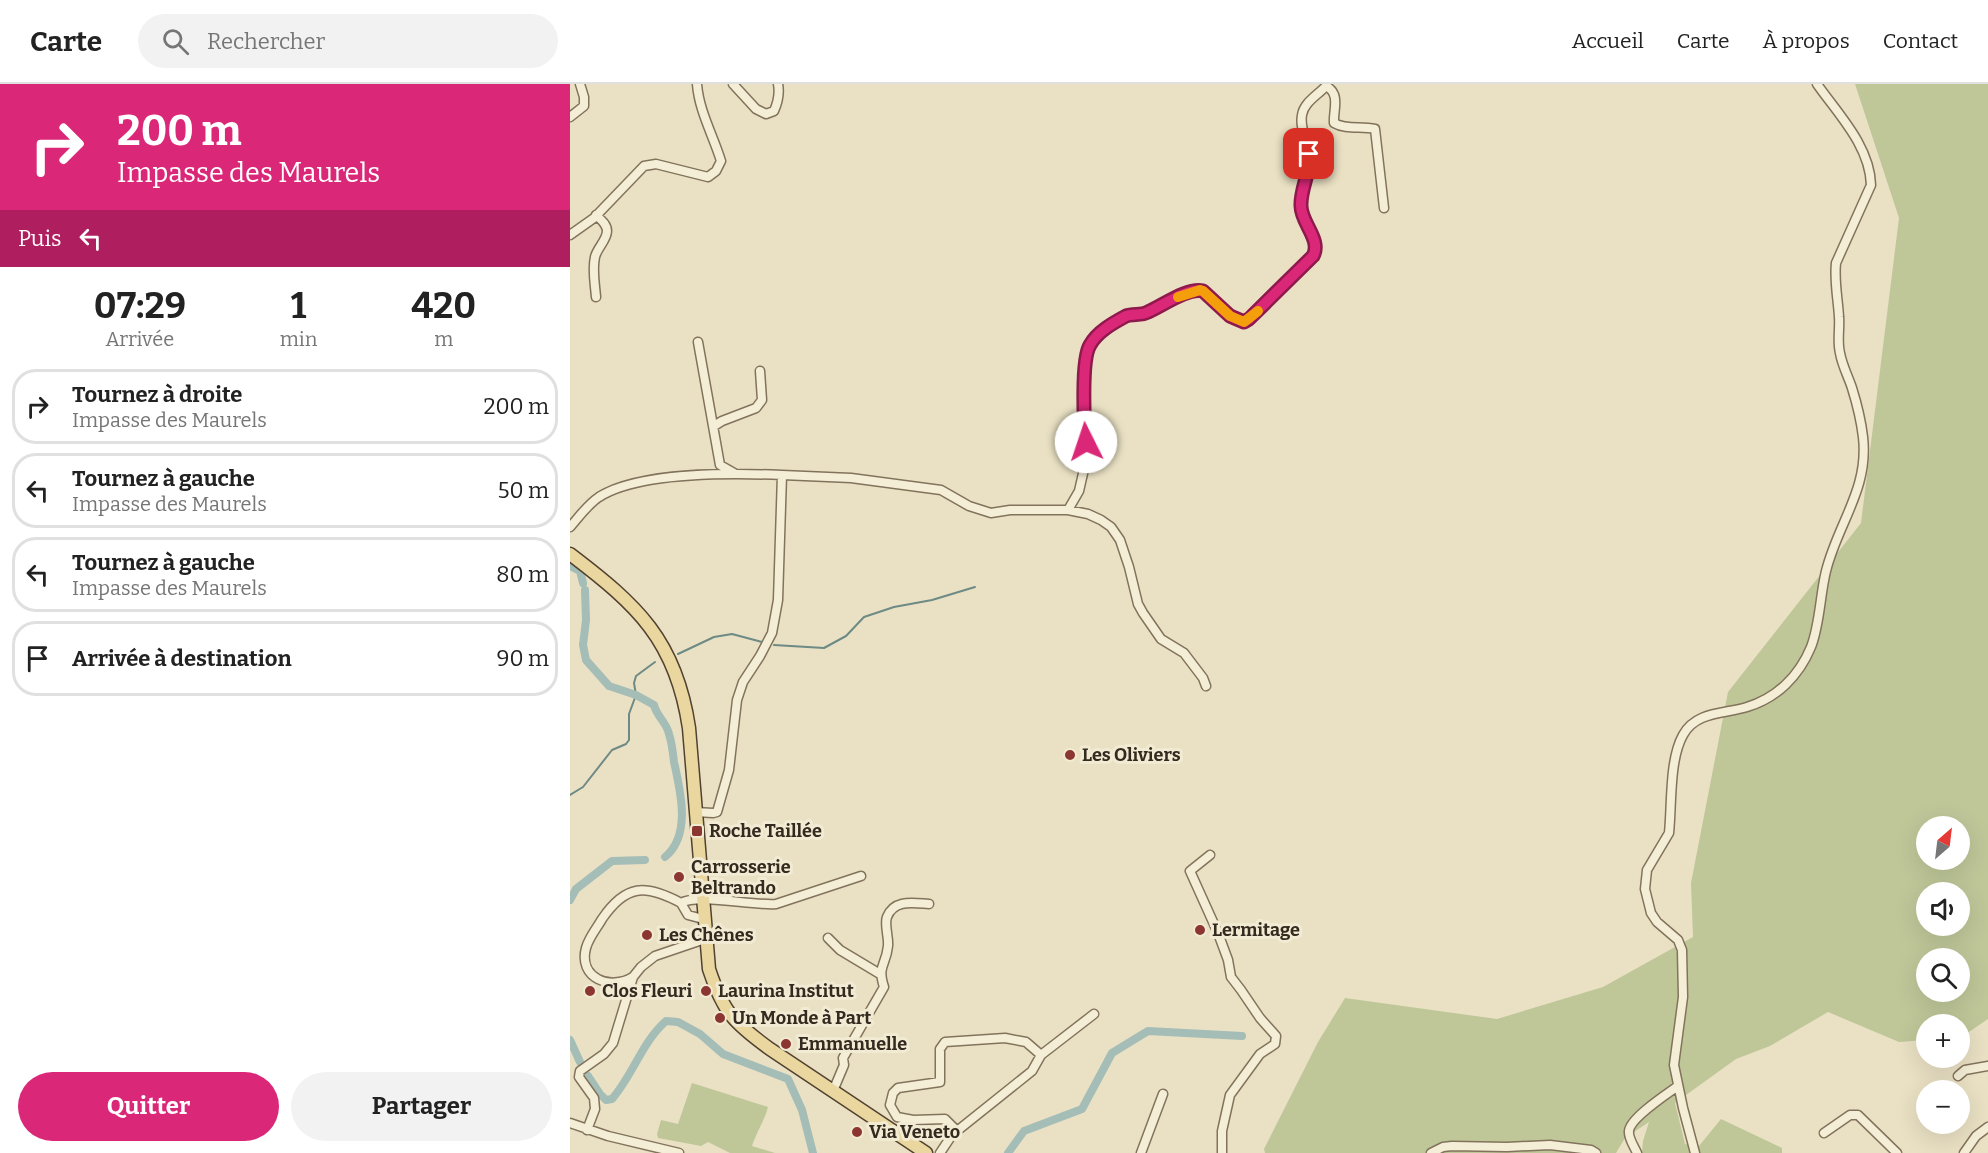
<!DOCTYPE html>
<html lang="fr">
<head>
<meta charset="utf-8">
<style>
	body { margin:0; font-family:Bitter,serif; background:#f2f2f2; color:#222; height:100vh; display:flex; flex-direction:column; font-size:22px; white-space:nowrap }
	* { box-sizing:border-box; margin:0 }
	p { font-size:20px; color:#767676 }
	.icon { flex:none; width:33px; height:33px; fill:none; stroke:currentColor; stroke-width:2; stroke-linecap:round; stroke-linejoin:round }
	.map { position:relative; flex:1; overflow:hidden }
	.drawer { display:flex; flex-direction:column; background:#fff; width:570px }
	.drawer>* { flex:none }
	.hud { background:#db2777; color:#fff; overflow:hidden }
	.needle { width:39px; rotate:28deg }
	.buttons { position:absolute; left:1346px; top:732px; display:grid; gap:12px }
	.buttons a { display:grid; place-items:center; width:54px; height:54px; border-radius:50%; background:#fff; box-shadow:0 6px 24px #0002; font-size:30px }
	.pin { position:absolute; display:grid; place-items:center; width:51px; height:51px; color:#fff; margin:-26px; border-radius:12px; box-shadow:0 3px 9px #0006 }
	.me { position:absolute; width:66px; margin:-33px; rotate:356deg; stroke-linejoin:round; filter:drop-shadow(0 0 4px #0008) }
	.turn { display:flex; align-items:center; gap:21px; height:126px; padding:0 18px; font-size:27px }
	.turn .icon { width:78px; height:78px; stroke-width:2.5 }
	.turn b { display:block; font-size:42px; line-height:51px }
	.then { display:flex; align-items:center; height:57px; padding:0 18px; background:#0003; gap:12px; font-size:22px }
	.eta { display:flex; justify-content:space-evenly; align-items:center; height:102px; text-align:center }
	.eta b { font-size:36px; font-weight:700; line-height:42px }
	.button { display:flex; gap:12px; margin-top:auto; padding:12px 18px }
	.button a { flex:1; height:69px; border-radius:36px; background:#db2777; color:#fff; font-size:24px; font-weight:700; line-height:69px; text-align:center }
	.button a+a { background:#f2f2f2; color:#222 }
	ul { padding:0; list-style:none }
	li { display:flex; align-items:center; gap:18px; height:75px; margin:0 12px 9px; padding:0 6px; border:3px solid #e0e0e0; border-radius:24px }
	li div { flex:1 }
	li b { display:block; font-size:22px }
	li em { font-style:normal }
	header { display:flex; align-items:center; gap:36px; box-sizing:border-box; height:84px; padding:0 30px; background:#fff; border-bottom:2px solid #e0e0e0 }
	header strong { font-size:28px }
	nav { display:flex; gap:33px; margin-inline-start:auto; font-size:21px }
	.search { width:420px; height:54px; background:#f2f2f2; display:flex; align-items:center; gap:15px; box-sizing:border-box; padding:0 21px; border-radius:33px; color:#767676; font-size:22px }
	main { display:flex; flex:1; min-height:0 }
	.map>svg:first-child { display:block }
	.green { fill:#bfc799; fill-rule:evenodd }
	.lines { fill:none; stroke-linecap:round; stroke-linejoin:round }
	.stream { stroke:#6d8a85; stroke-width:2 }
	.canal { stroke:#a5bdb7; stroke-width:8 }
	.minor-casing { stroke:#82735c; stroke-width:11 }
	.primary-casing { stroke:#514130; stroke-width:15 }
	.minor { stroke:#f5eed6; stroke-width:8 }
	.primary { stroke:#ead79f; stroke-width:12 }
	.route-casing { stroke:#8e194d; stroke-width:15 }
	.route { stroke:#db2777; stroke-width:10 }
	.slow { stroke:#f59e0b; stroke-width:10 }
	.poi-dot { fill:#8c3632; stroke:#f2ebd3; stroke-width:2 }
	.labels { text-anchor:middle; stroke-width:6; stroke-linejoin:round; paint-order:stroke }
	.poi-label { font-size:18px; font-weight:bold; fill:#342a1f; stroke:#f2ebd3; text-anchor:start }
</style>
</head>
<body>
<header>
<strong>Carte</strong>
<div class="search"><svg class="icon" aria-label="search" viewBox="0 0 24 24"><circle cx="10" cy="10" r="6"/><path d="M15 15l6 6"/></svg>Rechercher</div>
<nav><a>Accueil</a><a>Carte</a><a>À propos</a><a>Contact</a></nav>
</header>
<main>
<section class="drawer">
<div class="hud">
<div class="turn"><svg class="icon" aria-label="right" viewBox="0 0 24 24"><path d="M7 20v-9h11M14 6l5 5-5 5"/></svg><div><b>200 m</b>Impasse des Maurels</div></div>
<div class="then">Puis<svg class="icon" aria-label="left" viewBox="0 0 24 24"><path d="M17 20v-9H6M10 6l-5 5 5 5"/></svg></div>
</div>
<div class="eta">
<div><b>07:29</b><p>Arrivée</p></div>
<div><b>1</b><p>min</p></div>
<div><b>420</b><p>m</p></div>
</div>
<ul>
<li><svg class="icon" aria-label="right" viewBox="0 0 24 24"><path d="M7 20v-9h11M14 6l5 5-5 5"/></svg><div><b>Tournez à droite</b><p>Impasse des Maurels</p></div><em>200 m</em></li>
<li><svg class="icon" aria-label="left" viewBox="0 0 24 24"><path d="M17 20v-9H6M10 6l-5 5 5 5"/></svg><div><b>Tournez à gauche</b><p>Impasse des Maurels</p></div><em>50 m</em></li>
<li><svg class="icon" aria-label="left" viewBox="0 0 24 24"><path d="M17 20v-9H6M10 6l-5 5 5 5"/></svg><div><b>Tournez à gauche</b><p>Impasse des Maurels</p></div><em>80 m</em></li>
<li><svg class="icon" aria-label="arrive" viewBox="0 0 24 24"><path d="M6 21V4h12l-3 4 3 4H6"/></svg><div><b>Arrivée à destination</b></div><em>90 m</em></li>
</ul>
<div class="button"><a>Quitter</a><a>Partager</a></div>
</section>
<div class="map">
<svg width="1418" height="1069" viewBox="0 0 1418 1069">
	<rect width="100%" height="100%" fill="#eae1c4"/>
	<path class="green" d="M 1285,0 L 1418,0 L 1418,935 L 1393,952 L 1389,953 L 1389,940 L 1356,940 L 1356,956 L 1329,958 L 1258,928 L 1200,962 L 1166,975 L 1105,1019 L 1115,1060 L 1129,1062 L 1151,1035 L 1212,1064 L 1212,1069 L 1072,1069 L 1073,1057 L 1079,1038 L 1055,1054 L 1046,1069 L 695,1069 L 694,1065 L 748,958 L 775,914 L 927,935 L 1033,903 L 1123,853 L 1121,799 L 1158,608 L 1291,439 L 1329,134 ZM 1356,742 L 1389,742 L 1389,776 L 1356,776 ZM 1356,808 L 1389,808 L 1389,842 L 1356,842 ZM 1356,874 L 1389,874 L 1389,908 L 1356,908 Z
		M 122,999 L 198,1023 C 194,1038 187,1047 182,1062 L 205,1069 L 160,1069 L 138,1058 L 131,1062 L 88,1054 L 87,1050 L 91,1036 L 108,1040 Z"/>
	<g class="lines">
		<path class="stream" d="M 204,561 L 254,564 L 276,552 L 294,533 L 324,523 L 362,516 L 405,503
			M 108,570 L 144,553 L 162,550 L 192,558
			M 0,711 L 13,703 L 42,666 L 56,660 L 59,656 L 59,630 L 66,611 L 64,599 L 66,592 L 85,578"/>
		<path class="canal" d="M 0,482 L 10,487 L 13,499
			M 15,506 L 16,536 L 13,561 L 16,576 L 39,602 L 66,611 L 84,621 C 87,633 97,639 99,650 C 102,659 103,669 104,678 C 110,706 122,751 95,773
			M 0,816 L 6,805 L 42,777 L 75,776
			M 0,956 L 10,978
			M 18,992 L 30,1010 L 36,1016 L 42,1015 C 63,991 72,958 96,937 L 108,938 L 130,950 L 153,970 L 218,995 L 232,1026 L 243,1069
			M 438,1069 L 454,1047 L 512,1025 L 542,969 L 578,947 L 672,952"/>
		<defs>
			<path id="minor" d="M 163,0 L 186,25 L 196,30 L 204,27 C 208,18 210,10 208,0
				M 0,33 L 14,22 L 14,13 L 10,0
				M 0,151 L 24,134 L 74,82 L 86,80 L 138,93 L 146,87 L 151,77 C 143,51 129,27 127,0
				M 26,213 C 25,200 22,186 25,173 C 27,164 37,156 37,147 C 37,140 31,136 26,131
				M 128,258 L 150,381 L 164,389
				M 144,342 L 152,337 L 186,324 L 192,316 L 190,287
				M 498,426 L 509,407 L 517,372 L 513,324 L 516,279 L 520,261 L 536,244 L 559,230 L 576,230 L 613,211 L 629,206 L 633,207 L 661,232 L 674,238 L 679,235 L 743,172 C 752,157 732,139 731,124 C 730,108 739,93 739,77 C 740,61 729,46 732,31 C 734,18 748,11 756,2 C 771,10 763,26 764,39 C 776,46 791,42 805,45 L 814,124
				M 0,443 C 9,433 17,421 29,413 C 70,387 163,389 212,391
				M 125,728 L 143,729 L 147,728 L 159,686 L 167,616 L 173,598 L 190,572 L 202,549 L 208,516 L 212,391 L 281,394 L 371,406 L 399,422 L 421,429 L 440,426 L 498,426 L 518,430 L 531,436 L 541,443 L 550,456 L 559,483 L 568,520 L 573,529 L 591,555 L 614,569 L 633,594 L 636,602
				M 640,771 L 620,787 L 648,849 L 658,876 L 661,893 L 671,906 L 690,934 L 706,952 L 705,960 L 690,970 L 660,1011 L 652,1047 L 652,1069
				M 111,819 C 127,809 183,822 206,820 L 291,792
				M 111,819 L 118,831 L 133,835
				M 258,854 L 270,866 L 310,890
				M 63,893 C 40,907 8,894 16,864 C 19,853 27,844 32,835 C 56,800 75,800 111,819
				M 1388,992 L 1395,986 L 1418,982
				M 263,1007 L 274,981 L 273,974 L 314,903 C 307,881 316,882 318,862 C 319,853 314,841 317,833 C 324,815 343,819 359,820
				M 0,1039 L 38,1052 L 109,1069
				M 17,1046 L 25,1025 L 24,1014 L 9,993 L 10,987 L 34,970 L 43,959 L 63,893 L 71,883 L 85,872 L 135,855
				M 387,1047 L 375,1035 L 343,1036 L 327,1033 L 320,1021 L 323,1009 L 328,1004 L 370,998 L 370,965 L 375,958 L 435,954 L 456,958 L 471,971
				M 1254,1049 L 1280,1031 L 1288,1031 L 1327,1069
				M 370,1069 L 382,1051 L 462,987 L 471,971 L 524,930
				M 571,1069 L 593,1010
				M 861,1069 L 873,1063 L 882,1062 L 937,1063 L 980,1061 L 1021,1066 L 1026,1069
				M 1067,1069 C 1064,1062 1058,1054 1059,1047 C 1060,1034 1097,1010 1108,1002
				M 1125,1069 L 1113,1024 L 1104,981 L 1113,913 L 1112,866 L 1108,856 L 1087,838 L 1081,829 L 1075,805 L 1077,786 L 1099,749 C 1102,721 1099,676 1113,651 C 1126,627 1155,630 1177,623 C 1207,614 1229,592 1241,563 C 1250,540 1250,511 1256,487 C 1268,439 1299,405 1293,353 C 1291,336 1287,320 1282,304 C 1278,292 1272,281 1270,269 C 1267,257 1270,245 1269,233 C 1268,215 1264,197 1266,179 L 1301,101 C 1300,62 1268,30 1247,0
				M 1394,1069 L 1406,1052 L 1418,1043"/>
			<path id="primary" d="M 0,470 C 67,521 106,556 119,644 L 139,885 C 153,928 164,939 200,965 L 356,1069"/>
		</defs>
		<use href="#minor" class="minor-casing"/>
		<use href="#primary" class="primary-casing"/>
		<use href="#minor" class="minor"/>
		<use href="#primary" class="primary"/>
	</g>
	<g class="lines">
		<defs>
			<path id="route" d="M 516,358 C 514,340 511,275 520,261 C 527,248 543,239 556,232 C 563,229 571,232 578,228 C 592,222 618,203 633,207 L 660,232 L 674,238 L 679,235 L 743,172 C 752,156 731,139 731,122 C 730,105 741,88 739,70"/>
		</defs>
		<use href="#route" class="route-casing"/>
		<use href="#route" class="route"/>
		<path class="slow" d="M 608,213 L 630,206 L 633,207 L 660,232 L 674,238 L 688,227"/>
	</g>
	<g class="poi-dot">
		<circle cx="500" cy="671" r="6"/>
		<rect x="121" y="741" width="12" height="12" rx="3"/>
		<circle cx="109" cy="793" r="6"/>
		<circle cx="630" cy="846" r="6"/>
		<circle cx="77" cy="851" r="6"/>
		<circle cx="20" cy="907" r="6"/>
		<circle cx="136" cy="907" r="6"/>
		<circle cx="150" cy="934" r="6"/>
		<circle cx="216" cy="960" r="6"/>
		<circle cx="287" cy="1048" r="6"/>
	</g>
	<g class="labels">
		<g class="poi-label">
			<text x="512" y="677">Les Oliviers</text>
			<text x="139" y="753">Roche Taillée</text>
			<text x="121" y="789">Carrosserie<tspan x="121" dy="21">Beltrando</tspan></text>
			<text x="642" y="852">Lermitage</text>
			<text x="89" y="857">Les Chênes</text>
			<text x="32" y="913">Clos Fleuri</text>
			<text x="148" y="913">Laurina Institut</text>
			<text x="162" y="940">Un Monde à Part</text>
			<text x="228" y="966">Emmanuelle</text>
			<text x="299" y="1054">Via Veneto</text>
		</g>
	</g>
</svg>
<div class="buttons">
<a><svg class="needle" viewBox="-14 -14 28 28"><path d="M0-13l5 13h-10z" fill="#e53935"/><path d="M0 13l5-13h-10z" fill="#767676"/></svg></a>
<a><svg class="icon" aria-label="sound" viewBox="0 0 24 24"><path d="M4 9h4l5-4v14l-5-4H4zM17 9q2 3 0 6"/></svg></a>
<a><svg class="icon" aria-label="search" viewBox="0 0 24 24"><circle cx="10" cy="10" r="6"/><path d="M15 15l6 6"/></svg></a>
<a>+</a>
<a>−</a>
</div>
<div class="pin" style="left:739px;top:70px;background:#d93025"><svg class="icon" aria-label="arrive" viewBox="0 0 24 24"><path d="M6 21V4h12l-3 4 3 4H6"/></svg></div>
<svg class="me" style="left:516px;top:358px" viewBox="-20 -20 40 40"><circle r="19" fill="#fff"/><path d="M0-13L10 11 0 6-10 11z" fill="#db2777"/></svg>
</div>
</main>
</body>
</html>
